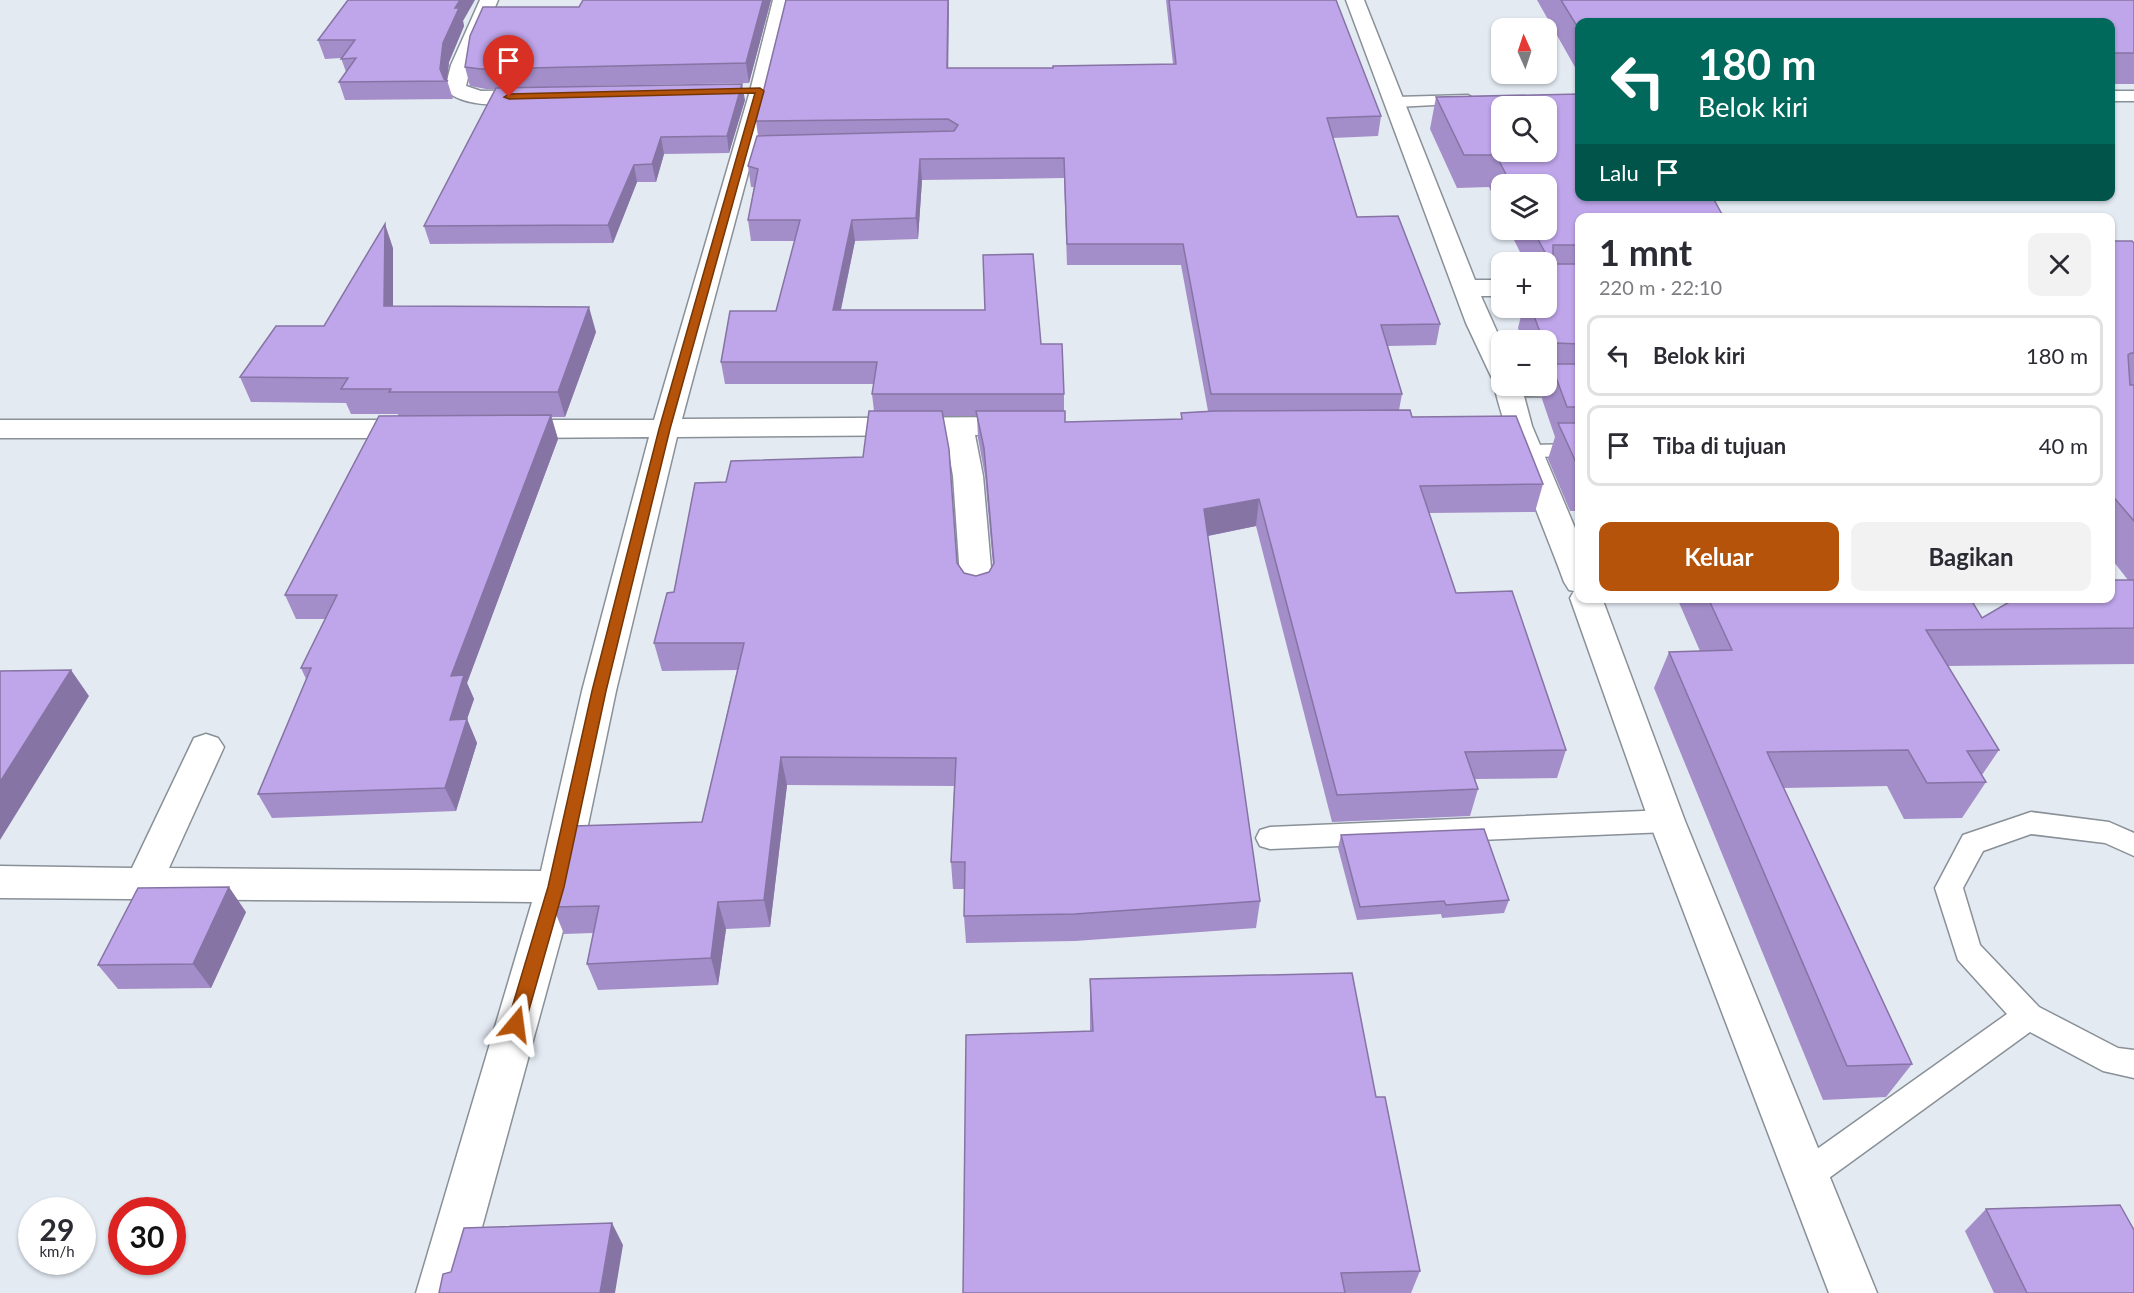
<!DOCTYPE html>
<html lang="id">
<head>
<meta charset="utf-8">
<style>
	body { margin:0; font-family:Lato,sans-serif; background:#f2f2f3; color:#2b2b33; height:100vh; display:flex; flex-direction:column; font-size:22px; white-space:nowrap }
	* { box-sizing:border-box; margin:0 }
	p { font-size:20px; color:#7c7c81 }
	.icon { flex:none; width:33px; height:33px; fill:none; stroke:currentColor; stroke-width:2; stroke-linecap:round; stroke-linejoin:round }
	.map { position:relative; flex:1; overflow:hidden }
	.sheet { position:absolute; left:1575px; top:213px; width:540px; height:390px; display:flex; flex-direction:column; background:#fff; border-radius:12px; box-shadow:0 2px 4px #0004 }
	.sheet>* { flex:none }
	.banner { position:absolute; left:1575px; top:18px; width:540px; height:183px; border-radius:12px; box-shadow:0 2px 4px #0004; background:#00695c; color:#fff; overflow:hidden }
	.needle { width:39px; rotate:357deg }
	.tools { position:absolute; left:1491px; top:18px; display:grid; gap:12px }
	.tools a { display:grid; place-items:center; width:66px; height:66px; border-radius:12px; background:#fff; box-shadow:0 2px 4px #0004; font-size:30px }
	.speed { position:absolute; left:18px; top:1197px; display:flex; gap:12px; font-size:30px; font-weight:700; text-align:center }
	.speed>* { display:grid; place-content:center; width:78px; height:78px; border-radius:50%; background:#fff; box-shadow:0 2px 4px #0004; line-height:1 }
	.speed small { font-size:15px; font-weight:400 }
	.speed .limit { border:9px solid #d22; background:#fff; color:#111 }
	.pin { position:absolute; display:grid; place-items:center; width:51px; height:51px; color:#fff; margin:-62px -26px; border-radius:50% 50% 50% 0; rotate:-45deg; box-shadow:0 0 6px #0007 }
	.pin .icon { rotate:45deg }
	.me { position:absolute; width:66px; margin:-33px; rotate:16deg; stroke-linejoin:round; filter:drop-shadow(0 0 4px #0008) }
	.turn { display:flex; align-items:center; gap:21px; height:126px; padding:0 24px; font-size:27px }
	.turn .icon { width:78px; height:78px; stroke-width:2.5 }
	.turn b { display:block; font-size:42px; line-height:51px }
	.then { display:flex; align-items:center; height:57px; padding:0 24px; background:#0003; gap:12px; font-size:22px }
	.round { display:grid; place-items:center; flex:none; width:63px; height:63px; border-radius:12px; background:#f2f2f3 }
	.overview { display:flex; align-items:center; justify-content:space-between; height:102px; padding:0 24px }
	h1 { font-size:36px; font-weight:700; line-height:45px }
	.cta { display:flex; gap:12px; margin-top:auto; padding:12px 24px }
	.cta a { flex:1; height:69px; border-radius:12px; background:#b45309; color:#fff; font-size:24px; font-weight:700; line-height:69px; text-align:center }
	.cta a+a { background:#f2f2f3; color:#2b2b33 }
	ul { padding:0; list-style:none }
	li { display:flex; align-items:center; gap:18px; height:81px; margin:0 12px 9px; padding:0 12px; border:3px solid #e1e1e2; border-radius:12px }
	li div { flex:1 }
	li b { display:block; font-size:22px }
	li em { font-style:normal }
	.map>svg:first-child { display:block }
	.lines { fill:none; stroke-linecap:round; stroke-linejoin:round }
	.service-casing { stroke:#899097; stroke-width:3 }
	.minor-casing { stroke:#899097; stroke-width:3 }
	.service { fill:#fff; fill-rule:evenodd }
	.minor { fill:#fff; fill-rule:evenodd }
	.wall { fill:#a48ec9; fill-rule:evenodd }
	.shaded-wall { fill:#8674a4 }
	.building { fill:#bfa5ea; stroke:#8674a4; stroke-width:1.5; fill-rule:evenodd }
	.route { fill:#b45309; stroke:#753606; stroke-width:1.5 }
</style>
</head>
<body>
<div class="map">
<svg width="2134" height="1293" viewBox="0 0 2134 1293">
	<rect width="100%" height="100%" fill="#e3eaf2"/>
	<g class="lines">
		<defs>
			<path id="service" d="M 2110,91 L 2134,91 L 2134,101 L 2110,101 Z
				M 1468,95 L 1476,100 L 1473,103 L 1396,107 L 1388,102 L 1396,97 Z
				M 1580,444 L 1580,456 L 1530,457 L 1523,456 L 1520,451 L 1523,446 L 1530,445 Z
				M 1667,810 L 1676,814 L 1680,821 L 1676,828 L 1667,832 L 1270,849 L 1260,846 L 1256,838 L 1260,830 L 1270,827 Z
				M 2031,812 L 2109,822 L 2134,833 L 2134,856 L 2105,843 L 2031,834 L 1983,851 L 1963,888 L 1980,945 L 2039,1007 L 2118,1048 L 2134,1050 L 2134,1078 L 2103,1071 L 2030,1032 L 1818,1186 L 1807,1190 L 1796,1186 L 1791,1175 L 1796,1164 L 2007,1014 L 1958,960 L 1935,888 L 1963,835 Z"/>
			<path id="minor" d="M 480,0 L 498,0 L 471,65 L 466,86 L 481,91 L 536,90 L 543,92 L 546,96 L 543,100 C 520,106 459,110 445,88 L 451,65 Z
				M 773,0 L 791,0 L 770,91 L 682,419 L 1021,417 L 1031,420 L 1035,426 L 1031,432 L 1021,435 L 975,435 L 983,476 L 993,591 L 988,599 L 977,602 L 966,599 L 961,591 L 953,476 L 946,435 L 677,437 L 616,691 L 575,887 L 464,1293 L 416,1293 L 532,902 L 0,898 L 0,866 L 132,868 L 194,738 L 206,734 L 218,738 L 224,747 L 169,868 L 541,871 L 582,691 L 649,437 L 509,438 L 499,435 L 495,429 L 499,423 L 509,420 L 654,420 L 750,91 Z
				M 1346,0 L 1364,0 L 1475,280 L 1502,280 L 1502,296 L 1481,296 L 1502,343 L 1502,386 L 1546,386 L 1546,380 L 1580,381 L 1580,397 L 1524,396 L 1532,426 L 1580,540 L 1580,598 L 1602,598 L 1685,821 L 1877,1293 L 1829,1293 L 1649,821 L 1570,598 L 1574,591 L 1569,590 L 1564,582 C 1541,519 1510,451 1494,386 L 1500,380 L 1492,378 L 1489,372 L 1466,323 Z
				M 0,420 L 415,420 L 425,423 L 429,429 L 425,435 L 415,438 L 0,438 Z"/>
		</defs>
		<use href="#service" class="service-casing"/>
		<use href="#minor" class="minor-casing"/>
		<use href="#service" class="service"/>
		<use href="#minor" class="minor"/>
	</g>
	<path class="wall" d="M 771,0 L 749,83 L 588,86 L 745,100 L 729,153 L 664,154 L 656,182 L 637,182 L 613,243 L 430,244 L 424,226 L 496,89 L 486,89 L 470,86 L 465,67 L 579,7 Z
		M 1166,0 L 1336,0 L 1381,116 L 1378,136 L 1333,138 L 1357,217 L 1440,324 L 1436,345 L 1388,346 L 1402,394 L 1399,410 L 1543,484 L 1535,512 L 1429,513 L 1456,593 L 1566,750 L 1557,778 L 1475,779 L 1478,789 L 1470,816 L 1332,822 L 1256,526 L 1208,536 L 1260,901 L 1256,928 L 1075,941 L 966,943 L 964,916 L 964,889 L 953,889 L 951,862 L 954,786 L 787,785 L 770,927 L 726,929 L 718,985 L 598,990 L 587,964 L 593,933 L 564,934 L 553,907 L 702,822 L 737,670 L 662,671 L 654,643 L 674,592 L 726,482 L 863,457 L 874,411 L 872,394 L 874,384 L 725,384 L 721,362 L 776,311 L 795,241 L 751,241 L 748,220 L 754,187 L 751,187 L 748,166 L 758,136 L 756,121 L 948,68 L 1053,68 L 1173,64 ZM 1064,178 L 1067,265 L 1181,265 L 1208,411 L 1181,413 L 1181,419 L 1065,422 L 1064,411 L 1064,394 L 1041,344 L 841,310 L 855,241 L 918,239 L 922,180 ZM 943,416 L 977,416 L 978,438 L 985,476 L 993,565 L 989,572 L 976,576 L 964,573 L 957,563 Z
		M 1537,0 L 2134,0 L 2134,84 L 2110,84 L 2110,22 L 1580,22 L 1580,76 Z
		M 463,21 L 464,26 L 449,62 L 447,80 L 453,99 L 345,100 L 339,82 L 346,72 L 341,58 L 325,59 L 318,40 Z
		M 1580,94 L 1580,196 L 1712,196 L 1724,218 L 1580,218 L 1580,511 L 1570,511 L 1548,459 L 1555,437 L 1542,399 L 1545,386 L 1546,386 L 1547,378 L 1546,378 L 1546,340 L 1522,340 L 1518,328 L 1523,308 L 1546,308 L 1546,262 L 1525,262 L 1509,230 L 1546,230 L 1546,184 L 1502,184 L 1502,214 L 1489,187 L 1457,188 L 1430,129 L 1436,97 ZM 1502,106 L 1546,106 L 1546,152 L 1502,152 Z
		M 2110,241 L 2134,243 L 2134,664 L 1947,666 L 1999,750 L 1982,775 L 1986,782 L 1962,818 L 1904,819 L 1887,786 L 1784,788 L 1912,1064 L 1886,1097 L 1823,1100 L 1654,688 L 1669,652 L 1700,651 L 1677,598 L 1970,598 L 1982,618 L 2128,580 L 2110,557 Z
		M 393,248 L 393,306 L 596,332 L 565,417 L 551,417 L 558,439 L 467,683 L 474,699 L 467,719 L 477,743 L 456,811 L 272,818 L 258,794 L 306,679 L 301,668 L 325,619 L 296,619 L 285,595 L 398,416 L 398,414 L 351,414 L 346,403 L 251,402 L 240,377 L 324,326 Z
		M 1341,835 L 1509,900 L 1504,913 L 1442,918 L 1441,914 L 1357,920 L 1338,848 Z
		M 246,912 L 211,988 L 118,989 L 98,965 Z
		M 1090,979 L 1376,1097 L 1420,1271 L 1411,1293 L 963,1293 L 1090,1031 Z
		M 1986,1209 L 2134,1293 L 1994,1293 L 1965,1231 Z"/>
	<path class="shaded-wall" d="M 460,0 L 475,0 L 463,21 L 464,26 L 449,62 L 447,81 L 444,81 L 440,69 L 443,43 L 455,8 Z
		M 763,0 L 771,0 L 749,83 L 746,63 Z
		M 948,0 L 949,0 L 948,88 L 947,68 Z
		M 742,84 L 745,100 L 729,153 L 727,136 Z
		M 661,137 L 664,154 L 656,182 L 652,164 Z
		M 920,159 L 922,180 L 918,239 L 916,218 Z
		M 634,165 L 637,182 L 613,243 L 608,225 Z
		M 852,220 L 855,241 L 836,332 L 833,310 Z
		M 385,224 L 393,248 L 393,331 L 384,306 Z
		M 589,307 L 596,332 L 565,417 L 558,392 Z
		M 551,415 L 558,439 L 467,683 L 474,699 L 467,719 L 477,743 L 456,811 L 445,788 L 450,720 L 451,676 Z
		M 1259,499 L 1256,526 L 1202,537 L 1204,509 Z
		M 71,670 L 89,696 L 0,840 L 0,782 Z
		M 781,757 L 787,785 L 770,927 L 764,900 Z
		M 229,887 L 246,912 L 211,988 L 193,964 Z
		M 718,902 L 726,929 L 718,985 L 711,958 Z
		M 612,1223 L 623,1245 L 615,1293 L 600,1293 Z"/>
	<path class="building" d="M 348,0 L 460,0 L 455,8 L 459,8 L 443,43 L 440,69 L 444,79 L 448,81 L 339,82 L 356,58 L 341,59 L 355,40 L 318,40 Z
		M 583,0 L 763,0 L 746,63 L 481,69 L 465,67 L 470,36 L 483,7 L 579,7 Z
		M 786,0 L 948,0 L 947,68 L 1053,68 L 1053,66 L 1176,64 L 1169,0 L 1336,0 L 1381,116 L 1327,118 L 1357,217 L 1398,216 L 1440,324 L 1381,325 L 1402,394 L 1211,394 L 1183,244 L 1067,244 L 1064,158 L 920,159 L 916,218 L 852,220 L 833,310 L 985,310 L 983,255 L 1033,254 L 1041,344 L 1062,344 L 1064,394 L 872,394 L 877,362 L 721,362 L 730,311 L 776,311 L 800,220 L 748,220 L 758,169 L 748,166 L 757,136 L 954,131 L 958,125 L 948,119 L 756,121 Z
		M 1561,0 L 2134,0 L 2134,53 L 2110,53 L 2110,22 L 1580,22 L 1580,31 Z
		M 742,84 L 727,136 L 661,137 L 652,164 L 634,165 L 608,225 L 424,226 L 496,88 Z
		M 1580,94 L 1580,196 L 1712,196 L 1724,218 L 1580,218 L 1580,245 L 1553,245 L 1553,264 L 1580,264 L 1580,344 L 1555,343 L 1553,349 L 1546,349 L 1546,340 L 1543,340 L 1531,308 L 1546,308 L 1546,295 L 1551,295 L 1546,283 L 1546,262 L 1539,262 L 1537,258 L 1548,258 L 1533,230 L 1546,230 L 1546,184 L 1511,184 L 1496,155 L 1464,155 L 1436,97 ZM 1502,106 L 1546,106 L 1546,152 L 1502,152 Z
		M 385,224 L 384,306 L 589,307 L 558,392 L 389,392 L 391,389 L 341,389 L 348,378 L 240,377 L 276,326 L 324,326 Z
		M 2110,241 L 2132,241 L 2134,243 L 2134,353 L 2131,353 L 2128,355 L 2130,385 L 2134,385 L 2134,521 L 2110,493 Z
		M 1551,364 L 1580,364 L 1580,407 L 1567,407 Z
		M 1410,410 L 1412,417 L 1516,416 L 1543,484 L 1420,486 L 1456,593 L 1512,591 L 1566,750 L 1465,752 L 1478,789 L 1337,795 L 1259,499 L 1204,509 L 1260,901 L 1075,914 L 964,916 L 965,862 L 951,862 L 956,758 L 781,757 L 764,900 L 718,902 L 711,958 L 587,964 L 599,906 L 553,907 L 574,826 L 702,822 L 744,643 L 654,643 L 667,593 L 674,592 L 695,483 L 726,482 L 731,461 L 863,457 L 869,411 L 942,411 L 949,449 L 957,563 L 964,573 L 976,576 L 989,572 L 994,563 L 984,448 L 976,411 L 1065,411 L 1065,422 L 1182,419 L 1181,413 L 1215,411 Z
		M 551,415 L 451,676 L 464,675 L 450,720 L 467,719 L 445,788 L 258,794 L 311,668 L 301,668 L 337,595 L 285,595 L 379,416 Z
		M 1558,423 L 1580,423 L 1580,471 Z
		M 2110,580 L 2134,580 L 2134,628 L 1926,630 L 1999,750 L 1967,751 L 1986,782 L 1927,783 L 1908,750 L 1767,752 L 1912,1064 L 1847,1066 L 1669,652 L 1732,650 L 1708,598 L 1970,598 L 1982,618 L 2016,598 L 2110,598 Z
		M 71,670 L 0,782 L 0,671 Z
		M 1484,829 L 1509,900 L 1446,905 L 1444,901 L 1360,907 L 1341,835 Z
		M 229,887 L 193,964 L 98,965 L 138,888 Z
		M 1352,973 L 1376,1097 L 1385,1097 L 1420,1271 L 1341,1273 L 1345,1293 L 963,1293 L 966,1035 L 1093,1031 L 1090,979 Z
		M 2120,1205 L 2134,1230 L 2134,1293 L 2027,1293 L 1986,1209 Z
		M 612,1223 L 600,1293 L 439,1293 L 443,1274 L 451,1272 L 464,1228 Z"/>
	<path class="route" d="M 760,88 L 764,91 L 670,429 L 606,691 L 564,887 L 525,1024 L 522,1030 L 516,1032 L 510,1030 L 507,1024 L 548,887 L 592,691 L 659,429 L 755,93 L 509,99 L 504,97 L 509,94 Z"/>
</svg>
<div class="tools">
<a><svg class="needle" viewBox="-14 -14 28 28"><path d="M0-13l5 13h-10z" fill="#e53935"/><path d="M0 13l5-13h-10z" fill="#7c7c81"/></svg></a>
<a><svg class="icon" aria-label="search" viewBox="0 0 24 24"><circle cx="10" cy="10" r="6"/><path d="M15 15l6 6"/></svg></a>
<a><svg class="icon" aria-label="layers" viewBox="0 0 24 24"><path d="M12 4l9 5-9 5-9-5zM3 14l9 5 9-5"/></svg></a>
<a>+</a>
<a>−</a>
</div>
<div class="speed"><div>29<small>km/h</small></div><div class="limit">30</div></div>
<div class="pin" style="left:509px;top:97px;background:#d93025"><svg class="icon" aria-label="arrive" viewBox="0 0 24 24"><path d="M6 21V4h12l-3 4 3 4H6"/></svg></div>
<svg class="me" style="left:516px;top:1024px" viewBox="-20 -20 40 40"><path d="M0-17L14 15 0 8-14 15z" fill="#b45309" stroke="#fff" stroke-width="4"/></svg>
<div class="banner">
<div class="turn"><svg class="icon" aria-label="left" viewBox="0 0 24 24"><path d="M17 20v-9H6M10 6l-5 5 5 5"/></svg><div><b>180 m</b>Belok kiri</div></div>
<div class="then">Lalu<svg class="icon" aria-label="arrive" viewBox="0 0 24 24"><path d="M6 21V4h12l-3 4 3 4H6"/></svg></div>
</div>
<section class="sheet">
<div class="overview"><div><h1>1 mnt</h1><p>220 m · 22:10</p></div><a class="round"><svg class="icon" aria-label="close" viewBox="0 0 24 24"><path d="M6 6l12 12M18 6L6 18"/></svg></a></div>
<ul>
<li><svg class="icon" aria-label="left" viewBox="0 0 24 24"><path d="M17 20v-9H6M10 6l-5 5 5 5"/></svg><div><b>Belok kiri</b></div><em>180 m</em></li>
<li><svg class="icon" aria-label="arrive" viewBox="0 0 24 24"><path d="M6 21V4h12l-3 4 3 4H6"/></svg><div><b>Tiba di tujuan</b></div><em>40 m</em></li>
</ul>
<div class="cta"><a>Keluar</a><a>Bagikan</a></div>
</section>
</div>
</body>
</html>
